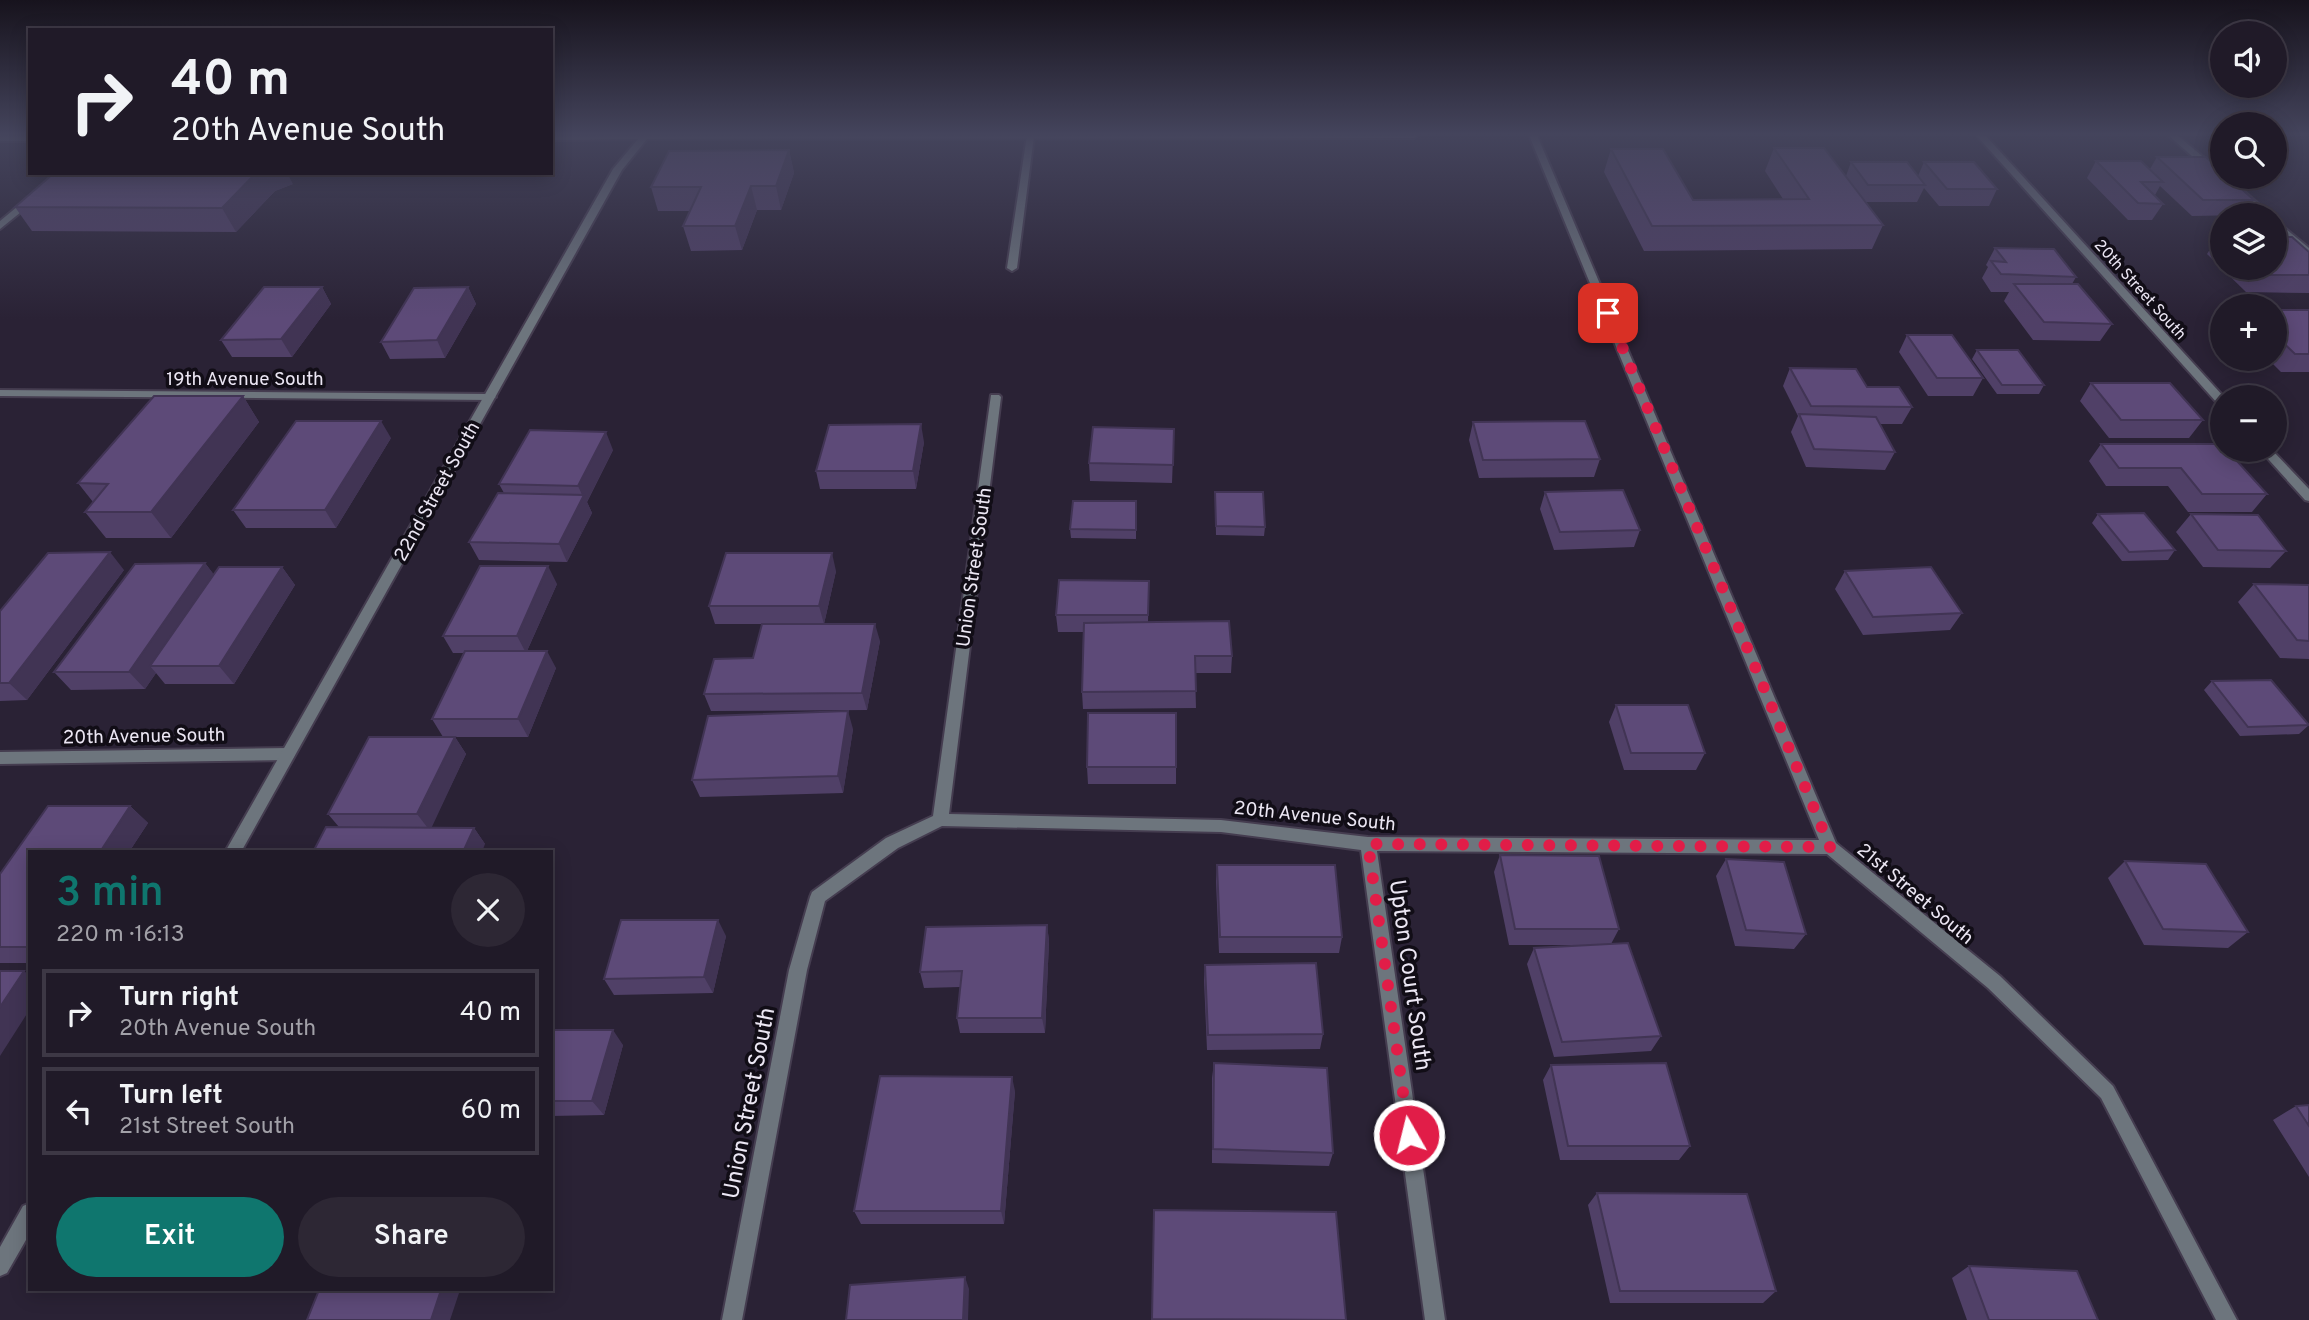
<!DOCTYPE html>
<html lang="en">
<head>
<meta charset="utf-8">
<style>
	body { margin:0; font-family:Overpass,sans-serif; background:#2d2734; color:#f1f3f6; height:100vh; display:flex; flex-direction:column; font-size:26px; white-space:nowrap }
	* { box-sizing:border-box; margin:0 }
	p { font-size:23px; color:#a2a1a8 }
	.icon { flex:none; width:38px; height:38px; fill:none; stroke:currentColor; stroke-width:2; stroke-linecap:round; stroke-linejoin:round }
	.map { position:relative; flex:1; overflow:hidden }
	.panel { position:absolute; left:28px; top:850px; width:525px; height:441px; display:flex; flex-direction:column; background:#201a28; border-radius:0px; box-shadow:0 4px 18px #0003,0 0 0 2px #3d3845 }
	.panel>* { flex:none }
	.hud { position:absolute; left:28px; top:28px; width:525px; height:147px; border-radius:0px; box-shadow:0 4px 18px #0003,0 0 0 2px #3d3845; background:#201a28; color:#f1f3f6; overflow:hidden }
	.controls { position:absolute; left:2210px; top:21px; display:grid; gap:14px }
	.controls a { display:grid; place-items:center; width:77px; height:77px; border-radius:50%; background:#201a28; box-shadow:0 4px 18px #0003,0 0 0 2px #3d3845; font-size:35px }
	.pin { position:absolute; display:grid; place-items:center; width:60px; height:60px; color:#fff; margin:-30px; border-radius:14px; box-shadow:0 4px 10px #0006 }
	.me { position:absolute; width:77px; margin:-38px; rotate:352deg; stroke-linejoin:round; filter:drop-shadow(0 0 5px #0008) }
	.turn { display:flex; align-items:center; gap:24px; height:147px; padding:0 28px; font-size:32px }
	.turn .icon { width:91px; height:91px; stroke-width:2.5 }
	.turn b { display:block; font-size:49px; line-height:60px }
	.round { display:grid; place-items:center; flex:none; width:74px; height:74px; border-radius:37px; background:#2d2734 }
	.headline { display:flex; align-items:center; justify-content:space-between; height:119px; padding:0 28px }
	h1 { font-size:42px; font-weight:600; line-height:52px; color:#0f766e }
	.action { display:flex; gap:14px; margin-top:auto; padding:14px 28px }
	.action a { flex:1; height:80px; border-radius:42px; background:#0f766e; color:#fff; font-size:28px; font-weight:600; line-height:80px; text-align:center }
	.action a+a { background:#2d2734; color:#f1f3f6 }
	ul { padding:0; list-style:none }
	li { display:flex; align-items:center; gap:21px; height:88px; margin:0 14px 10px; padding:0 14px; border:4px solid #3d3845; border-radius:0px }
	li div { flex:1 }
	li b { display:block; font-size:26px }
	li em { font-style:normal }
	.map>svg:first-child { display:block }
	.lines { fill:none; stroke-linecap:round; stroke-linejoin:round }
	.minor-casing { stroke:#453d50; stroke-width:4 }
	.tertiary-casing { stroke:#453d50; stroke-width:4 }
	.minor { fill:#6d757d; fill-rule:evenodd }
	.tertiary { fill:#6d757d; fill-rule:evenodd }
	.wall { fill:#504067 }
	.shaded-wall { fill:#413454 }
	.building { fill:#5d4a78; stroke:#413454; stroke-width:2 }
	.route { stroke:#e11d48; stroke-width:12; stroke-dasharray:0 21.6 }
	.labels { text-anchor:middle; stroke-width:7; stroke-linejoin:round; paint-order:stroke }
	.far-street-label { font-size:16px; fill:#ebe6f3; stroke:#110d16 }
	.street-label { font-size:19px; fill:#ebe6f3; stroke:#110d16 }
	.near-street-label { font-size:23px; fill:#ebe6f3; stroke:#110d16 }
</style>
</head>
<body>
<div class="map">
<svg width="2309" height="1320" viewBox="0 0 2309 1320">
	<rect width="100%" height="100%" fill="#2a2235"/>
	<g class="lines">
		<defs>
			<path id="minor" d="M 1027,135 L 1034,136 L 1017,268 L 1012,271 L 1007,268 Z
				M 1529,135 L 1537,135 L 1836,843 L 2000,976 L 2113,1086 L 2237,1320 L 2216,1320 L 2101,1098 L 1988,988 L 1827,854 L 1377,851 L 1445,1320 L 1425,1320 L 1361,850 L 1221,832 L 942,826 L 898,848 L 825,901 L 807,970 L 742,1320 L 722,1320 L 789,970 L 810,897 L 812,892 L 886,838 L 933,816 L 991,395 L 999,395 L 1001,397 L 949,814 L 1221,820 L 1368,837 L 1819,840 Z
				M 1976,135 L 1985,135 L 2224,397 L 2222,405 L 2218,404 Z
				M 2168,135 L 2177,135 L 2214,166 L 2214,170 L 2208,170 Z
				M 2234,188 L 2240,188 L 2271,215 L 2261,215 L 2234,192 Z
				M 29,197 L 37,199 L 0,229 L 0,221 Z
				M 2275,220 L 2309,248 L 2309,256 L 2275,228 Z
				M 0,390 L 490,394 L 496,397 L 490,400 L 0,396 Z
				M 2260,450 L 2272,450 L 2309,489 L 2309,501 L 2305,500 Z
				M 288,748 L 293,750 L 295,754 L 293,758 L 288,760 L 0,764 L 0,752 Z"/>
			<path id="tertiary" d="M 0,135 L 30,135 L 30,141 L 0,141 Z
				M 551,135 L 1418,135 L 1414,138 L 647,139 L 622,170 L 241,852 L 225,852 L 613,169 L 638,139 L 551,140 Z
				M 30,1203 L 30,1233 L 7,1273 L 0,1276 L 0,1247 L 23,1206 Z"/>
		</defs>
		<use href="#minor" class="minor-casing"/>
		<use href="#tertiary" class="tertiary-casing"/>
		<use href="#minor" class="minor"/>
		<use href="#tertiary" class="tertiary"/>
	</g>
	<path class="wall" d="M 1774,148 L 1846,176 L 1851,162 L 1918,176 L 1924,162 L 1997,189 L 1989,206 L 1939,206 L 1924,188 L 1917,202 L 1866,202 L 1883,225 L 1872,249 L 1644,251 L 1604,172 L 1611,149 L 1693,200 L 1783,199 L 1765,171 Z
		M 789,150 L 794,173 L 781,210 L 757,210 L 742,250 L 691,251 L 683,226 L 690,211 L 658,211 L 651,187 Z
		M 2157,157 L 2254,200 L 2243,215 L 2192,216 L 2160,186 L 2155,195 L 2163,204 L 2152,220 L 2128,220 L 2087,178 L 2096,161 L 2150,169 Z
		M 293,184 L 275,191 L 236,232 L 32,231 L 15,207 Z
		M 2218,237 L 2222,237 L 2222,268 L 2275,268 L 2309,252 L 2309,293 L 2246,292 L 2207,254 Z
		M 1995,248 L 2076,277 L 2072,284 L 2112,324 L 2100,341 L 2033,340 L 2004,301 L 2009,292 L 1991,292 L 1982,278 L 1988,267 L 1986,265 Z
		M 322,287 L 331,304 L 292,357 L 232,357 L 221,340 Z
		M 468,287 L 476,304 L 445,358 L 390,359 L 381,342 Z
		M 2275,310 L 2309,310 L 2309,372 L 2281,372 L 2268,359 L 2275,359 Z
		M 1907,335 L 1983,378 L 1973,396 L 1928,396 L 1899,352 Z
		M 1977,350 L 2044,385 L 2039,394 L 1997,394 L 1972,359 Z
		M 1790,368 L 1867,387 L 1912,407 L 1902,424 L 1880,424 L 1895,452 L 1885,470 L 1806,467 L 1791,432 L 1798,416 L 1783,386 Z
		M 2091,383 L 2203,420 L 2189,438 L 2109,438 L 2080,401 Z
		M 243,396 L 259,422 L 171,538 L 106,538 L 85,512 L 93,502 L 78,483 Z
		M 1473,422 L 1600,459 L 1594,477 L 1479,478 L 1469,440 Z
		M 1174,429 L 1172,483 L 1090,481 L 1089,463 Z
		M 391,438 L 336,528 L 246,528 L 233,510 Z
		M 924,442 L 916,489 L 820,489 L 816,471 Z
		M 2101,444 L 2267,494 L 2252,512 L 2188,512 L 2168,486 L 2106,486 L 2089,461 Z
		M 613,450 L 587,502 L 592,513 L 567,562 L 479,560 L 469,542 L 504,493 L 499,484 Z
		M 1215,492 L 1265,527 L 1264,536 L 1216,535 Z
		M 1545,492 L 1640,530 L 1634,547 L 1554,550 L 1540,509 Z
		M 1136,501 L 1136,539 L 1071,538 L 1070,529 Z
		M 2098,514 L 2175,550 L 2168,560 L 2122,561 L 2092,523 Z
		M 2191,514 L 2286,551 L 2270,568 L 2203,567 L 2176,532 Z
		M 205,563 L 214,575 L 282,567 L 295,585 L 234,684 L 165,684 L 156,673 L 145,689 L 71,690 L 54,672 Z
		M 124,570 L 27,700 L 0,701 L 0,611 Z
		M 836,571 L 824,624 L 715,624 L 709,606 Z
		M 1845,571 L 1962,613 L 1950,630 L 1863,635 L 1835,589 Z
		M 1149,581 L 1148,622 L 1232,656 L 1231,673 L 1195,673 L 1196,708 L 1083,709 L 1082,692 L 1083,632 L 1058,632 L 1056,615 Z
		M 557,584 L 527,651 L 556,668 L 528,737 L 443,737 L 432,719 L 464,653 L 453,653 L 443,636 Z
		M 2254,584 L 2309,585 L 2309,659 L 2280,658 L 2238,602 Z
		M 880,641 L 867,710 L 711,711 L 704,694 L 753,658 Z
		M 2212,681 L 2309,725 L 2299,734 L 2240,736 L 2204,690 Z
		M 1616,705 L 1705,753 L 1696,770 L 1624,770 L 1609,722 Z
		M 853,729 L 843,793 L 700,797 L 692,780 Z
		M 455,737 L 466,754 L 431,827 L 474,828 L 485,844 L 339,827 L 328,814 Z
		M 1087,767 L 1176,767 L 1176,784 L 1088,784 Z
		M 48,806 L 130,806 L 148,823 L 129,852 L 30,852 L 30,963 L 0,963 L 0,874 Z
		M 1500,855 L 1619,929 L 1611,944 L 1661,1036 L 1651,1051 L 1554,1057 L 1527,964 L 1534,948 L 1594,945 L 1509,945 L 1494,872 Z
		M 1726,859 L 1806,934 L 1794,949 L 1735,946 L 1716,876 Z
		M 2125,861 L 2248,932 L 2228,948 L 2144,945 L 2108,878 Z
		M 1217,865 L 1342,937 L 1339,953 L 1219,953 L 1216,881 Z
		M 1047,925 L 1049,941 L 1045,1033 L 960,1033 L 957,1018 L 960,987 L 924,988 L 920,972 Z
		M 726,936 L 713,993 L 614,995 L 604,979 Z
		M 1205,965 L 1323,1034 L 1320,1049 L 1207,1050 L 1204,980 Z
		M 551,1030 L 623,1045 L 604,1115 L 551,1116 Z
		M 1214,1063 L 1333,1153 L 1329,1166 L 1212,1163 L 1212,1078 Z
		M 1551,1065 L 1690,1146 L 1679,1160 L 1560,1160 L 1543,1080 Z
		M 1015,1091 L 1004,1224 L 861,1224 L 854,1211 Z
		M 2309,1105 L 2309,1177 L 2273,1120 L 2296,1106 Z
		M 1597,1193 L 1776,1291 L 1763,1303 L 1610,1303 L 1588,1205 Z
		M 1154,1210 L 1346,1320 L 1152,1320 Z
		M 1969,1266 L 2098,1320 L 1967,1320 L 1952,1278 Z"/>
	<path class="shaded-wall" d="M 789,150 L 794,173 L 781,210 L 776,186 Z
		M 256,173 L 287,173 L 293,184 L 275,191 L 236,232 L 222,208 Z
		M 751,186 L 757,210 L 742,250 L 735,226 Z
		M 322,287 L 331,304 L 292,357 L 281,339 Z
		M 468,287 L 476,304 L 445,358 L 437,340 Z
		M 243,396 L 259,422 L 171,538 L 151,512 Z
		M 381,421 L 391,438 L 336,528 L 325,510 Z
		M 921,424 L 924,442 L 916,489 L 913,471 Z
		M 606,432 L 613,450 L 587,502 L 592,513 L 567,562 L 559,544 L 583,497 L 578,486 Z
		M 110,552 L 124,570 L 27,700 L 9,683 Z
		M 832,553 L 836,571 L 824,624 L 819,606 Z
		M 205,563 L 219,581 L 150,666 L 156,673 L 145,689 L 129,672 Z
		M 548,566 L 557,584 L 526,653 L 517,636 Z
		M 282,567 L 295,585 L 234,684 L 219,666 Z
		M 875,624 L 880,641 L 867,710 L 862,693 Z
		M 547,651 L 556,668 L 528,737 L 518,719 Z
		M 848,711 L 853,729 L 843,793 L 838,776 Z
		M 455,737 L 466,754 L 430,831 L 417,814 Z
		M 130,806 L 148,823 L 129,852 L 100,852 Z
		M 474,828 L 485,844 L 482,852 L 463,852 Z
		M 718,920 L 726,936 L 713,993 L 704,977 Z
		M 1047,925 L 1049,941 L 1045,1033 L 1042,1018 Z
		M 24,971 L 30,976 L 30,1009 L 0,1056 L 0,1007 Z
		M 613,1030 L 623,1045 L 604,1115 L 592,1101 Z
		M 1012,1077 L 1015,1091 L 1004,1224 L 1001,1211 Z
		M 965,1277 L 969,1289 L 968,1320 L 963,1320 Z
		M 441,1290 L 460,1290 L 450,1320 L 431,1320 Z"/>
	<path class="building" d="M 1774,148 L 1824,148 L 1883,225 L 1652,226 L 1611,149 L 1663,149 L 1693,200 L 1809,199 Z
		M 789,150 L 776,186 L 751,186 L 735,226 L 683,226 L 701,187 L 651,187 L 669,151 Z
		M 2157,157 L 2206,157 L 2222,172 L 2222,177 L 2228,177 L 2254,200 L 2203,200 Z
		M 2096,161 L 2141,161 L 2163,182 L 2141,182 L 2163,204 L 2138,203 Z
		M 1851,162 L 1907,162 L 1925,185 L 1868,185 Z
		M 1924,162 L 1974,162 L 1997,189 L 1947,189 Z
		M 54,173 L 256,173 L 222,208 L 15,207 Z
		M 2275,237 L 2292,237 L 2309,252 L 2309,275 L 2258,275 L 2250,268 L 2275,268 Z
		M 1995,248 L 2054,249 L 2076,277 L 2001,274 L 1991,261 L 2006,262 Z
		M 2014,284 L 2078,284 L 2112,324 L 2044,322 Z
		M 264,287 L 322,287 L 281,339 L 221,340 Z
		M 468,287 L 437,340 L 381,342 L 414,288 Z
		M 2275,310 L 2309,310 L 2309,354 L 2295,354 L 2275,335 Z
		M 1907,335 L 1952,335 L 1983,378 L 1937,378 Z
		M 1977,350 L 2018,350 L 2044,385 L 2002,385 Z
		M 1790,368 L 1856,369 L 1867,387 L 1899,387 L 1912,407 L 1811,406 Z
		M 2091,383 L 2170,383 L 2203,420 L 2121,420 Z
		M 154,396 L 243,396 L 151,512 L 85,512 L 108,484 L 78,483 Z
		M 1799,414 L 1876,417 L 1895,452 L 1814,449 Z
		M 296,421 L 381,421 L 325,510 L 233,510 Z
		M 1585,421 L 1600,459 L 1483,460 L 1473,422 Z
		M 921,424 L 913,471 L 816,471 L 829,425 Z
		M 1093,427 L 1174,429 L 1173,465 L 1089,463 Z
		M 530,430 L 606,432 L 578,486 L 499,484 Z
		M 2101,444 L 2222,444 L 2222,450 L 2227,450 L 2267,494 L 2202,494 L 2181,468 L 2119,468 Z
		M 1623,490 L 1640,530 L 1560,532 L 1545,492 Z
		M 1215,492 L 1263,492 L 1265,527 L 1216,526 Z
		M 498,493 L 584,495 L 559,544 L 469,542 Z
		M 1073,501 L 1136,501 L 1136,530 L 1070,529 Z
		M 2144,513 L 2175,550 L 2129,552 L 2098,514 Z
		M 2191,514 L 2258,515 L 2286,551 L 2218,550 Z
		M 110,552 L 9,683 L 0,683 L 0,611 L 48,553 Z
		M 726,553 L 832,553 L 819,606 L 709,606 Z
		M 205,563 L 129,672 L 54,672 L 135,564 Z
		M 480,566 L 548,566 L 517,636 L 443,636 Z
		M 219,567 L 282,567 L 219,666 L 150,666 Z
		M 1931,567 L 1962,613 L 1873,617 L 1845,571 Z
		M 1059,580 L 1149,581 L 1148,615 L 1056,615 Z
		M 2254,584 L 2309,585 L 2309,641 L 2297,640 Z
		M 1229,621 L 1232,656 L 1195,656 L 1196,691 L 1082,692 L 1084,623 Z
		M 762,624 L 875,624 L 862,693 L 704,694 L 714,659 L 753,658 Z
		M 465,651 L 547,651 L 518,719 L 432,719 Z
		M 2271,680 L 2309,725 L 2248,727 L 2212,681 Z
		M 1616,705 L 1688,705 L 1705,753 L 1631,753 Z
		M 848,711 L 838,776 L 692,780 L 708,716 Z
		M 1088,713 L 1176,713 L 1176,767 L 1087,767 Z
		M 369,737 L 455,737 L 417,814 L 328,814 Z
		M 48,806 L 130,806 L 100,852 L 30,852 L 30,947 L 0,947 L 0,874 Z
		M 326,827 L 474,828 L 463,852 L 313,852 Z
		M 1500,855 L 1599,856 L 1619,929 L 1515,929 Z
		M 1726,859 L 1784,862 L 1806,934 L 1746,930 Z
		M 2125,861 L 2206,864 L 2248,932 L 2163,929 Z
		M 1217,865 L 1335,865 L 1342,937 L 1220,937 Z
		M 621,920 L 718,920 L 704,977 L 604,979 Z
		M 1047,925 L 1042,1018 L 957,1018 L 962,971 L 920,972 L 926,927 Z
		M 1628,943 L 1661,1036 L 1562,1042 L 1534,948 Z
		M 1316,963 L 1323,1034 L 1208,1035 L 1205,965 Z
		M 0,971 L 24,971 L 0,1007 Z
		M 551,1030 L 613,1030 L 592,1101 L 551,1101 Z
		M 1214,1063 L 1327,1068 L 1333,1153 L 1213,1149 Z
		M 1666,1063 L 1690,1146 L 1568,1146 L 1551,1065 Z
		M 880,1076 L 1012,1077 L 1001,1211 L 854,1211 Z
		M 2309,1105 L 2309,1126 L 2296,1106 Z
		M 1597,1193 L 1747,1194 L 1776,1291 L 1620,1291 Z
		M 1154,1210 L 1336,1212 L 1346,1320 L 1152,1319 Z
		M 1969,1266 L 2077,1271 L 2098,1320 L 1989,1320 Z
		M 965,1277 L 963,1320 L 846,1320 L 850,1285 Z
		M 319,1290 L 441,1290 L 431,1320 L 307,1320 Z"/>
	<linearGradient id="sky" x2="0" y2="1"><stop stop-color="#17131d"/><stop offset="0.42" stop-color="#44445c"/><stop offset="1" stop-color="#44445c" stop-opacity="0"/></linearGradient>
	<rect width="2309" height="319" fill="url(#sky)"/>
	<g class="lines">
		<path class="route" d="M 1409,1135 L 1368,844 L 1830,847 L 1608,313"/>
	</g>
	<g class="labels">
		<g class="far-street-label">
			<text transform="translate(2141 289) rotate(48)" y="6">20th Street South</text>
		</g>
		<g class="street-label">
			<text x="245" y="385">19th Avenue South</text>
			<text transform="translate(436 491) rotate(-61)" y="7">22nd Street South</text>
			<text transform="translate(973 567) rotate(-82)" y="7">Union Street South</text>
			<text transform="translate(144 735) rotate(-1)" y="7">20th Avenue South</text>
			<text transform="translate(1315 815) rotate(6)" y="7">20th Avenue South</text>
			<text transform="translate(1916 893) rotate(40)" y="7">21st Street South</text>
		</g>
		<g class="near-street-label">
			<text transform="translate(1411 975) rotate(82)" y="8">Upton Court South</text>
			<text transform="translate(748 1103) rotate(-79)" y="8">Union Street South</text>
		</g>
	</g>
</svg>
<div class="controls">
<a><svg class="icon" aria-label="sound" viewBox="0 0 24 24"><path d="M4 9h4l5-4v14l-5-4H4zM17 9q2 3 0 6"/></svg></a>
<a><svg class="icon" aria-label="search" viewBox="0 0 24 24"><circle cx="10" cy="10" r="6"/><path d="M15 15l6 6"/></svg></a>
<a><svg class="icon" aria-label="layers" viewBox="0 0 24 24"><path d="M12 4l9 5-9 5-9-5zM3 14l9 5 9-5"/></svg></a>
<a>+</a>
<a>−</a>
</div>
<div class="pin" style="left:1608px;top:313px;background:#d93025"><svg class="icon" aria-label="arrive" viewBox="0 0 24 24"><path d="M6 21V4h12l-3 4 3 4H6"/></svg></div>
<svg class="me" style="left:1409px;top:1135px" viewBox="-20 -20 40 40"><circle r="17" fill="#e11d48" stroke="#fff" stroke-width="3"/><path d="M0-11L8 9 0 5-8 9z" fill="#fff"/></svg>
<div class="hud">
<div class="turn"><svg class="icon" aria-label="right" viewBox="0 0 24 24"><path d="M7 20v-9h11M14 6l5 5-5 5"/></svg><div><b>40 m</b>20th Avenue South</div></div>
</div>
<section class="panel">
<div class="headline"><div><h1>3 min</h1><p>220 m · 16:13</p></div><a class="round"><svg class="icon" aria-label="close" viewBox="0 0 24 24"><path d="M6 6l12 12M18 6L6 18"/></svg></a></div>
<ul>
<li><svg class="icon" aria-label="right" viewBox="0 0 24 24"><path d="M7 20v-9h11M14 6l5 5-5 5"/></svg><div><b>Turn right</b><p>20th Avenue South</p></div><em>40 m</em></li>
<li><svg class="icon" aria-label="left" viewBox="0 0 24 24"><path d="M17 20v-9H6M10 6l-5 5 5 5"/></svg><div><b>Turn left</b><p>21st Street South</p></div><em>60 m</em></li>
</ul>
<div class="action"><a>Exit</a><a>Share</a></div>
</section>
</div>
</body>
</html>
